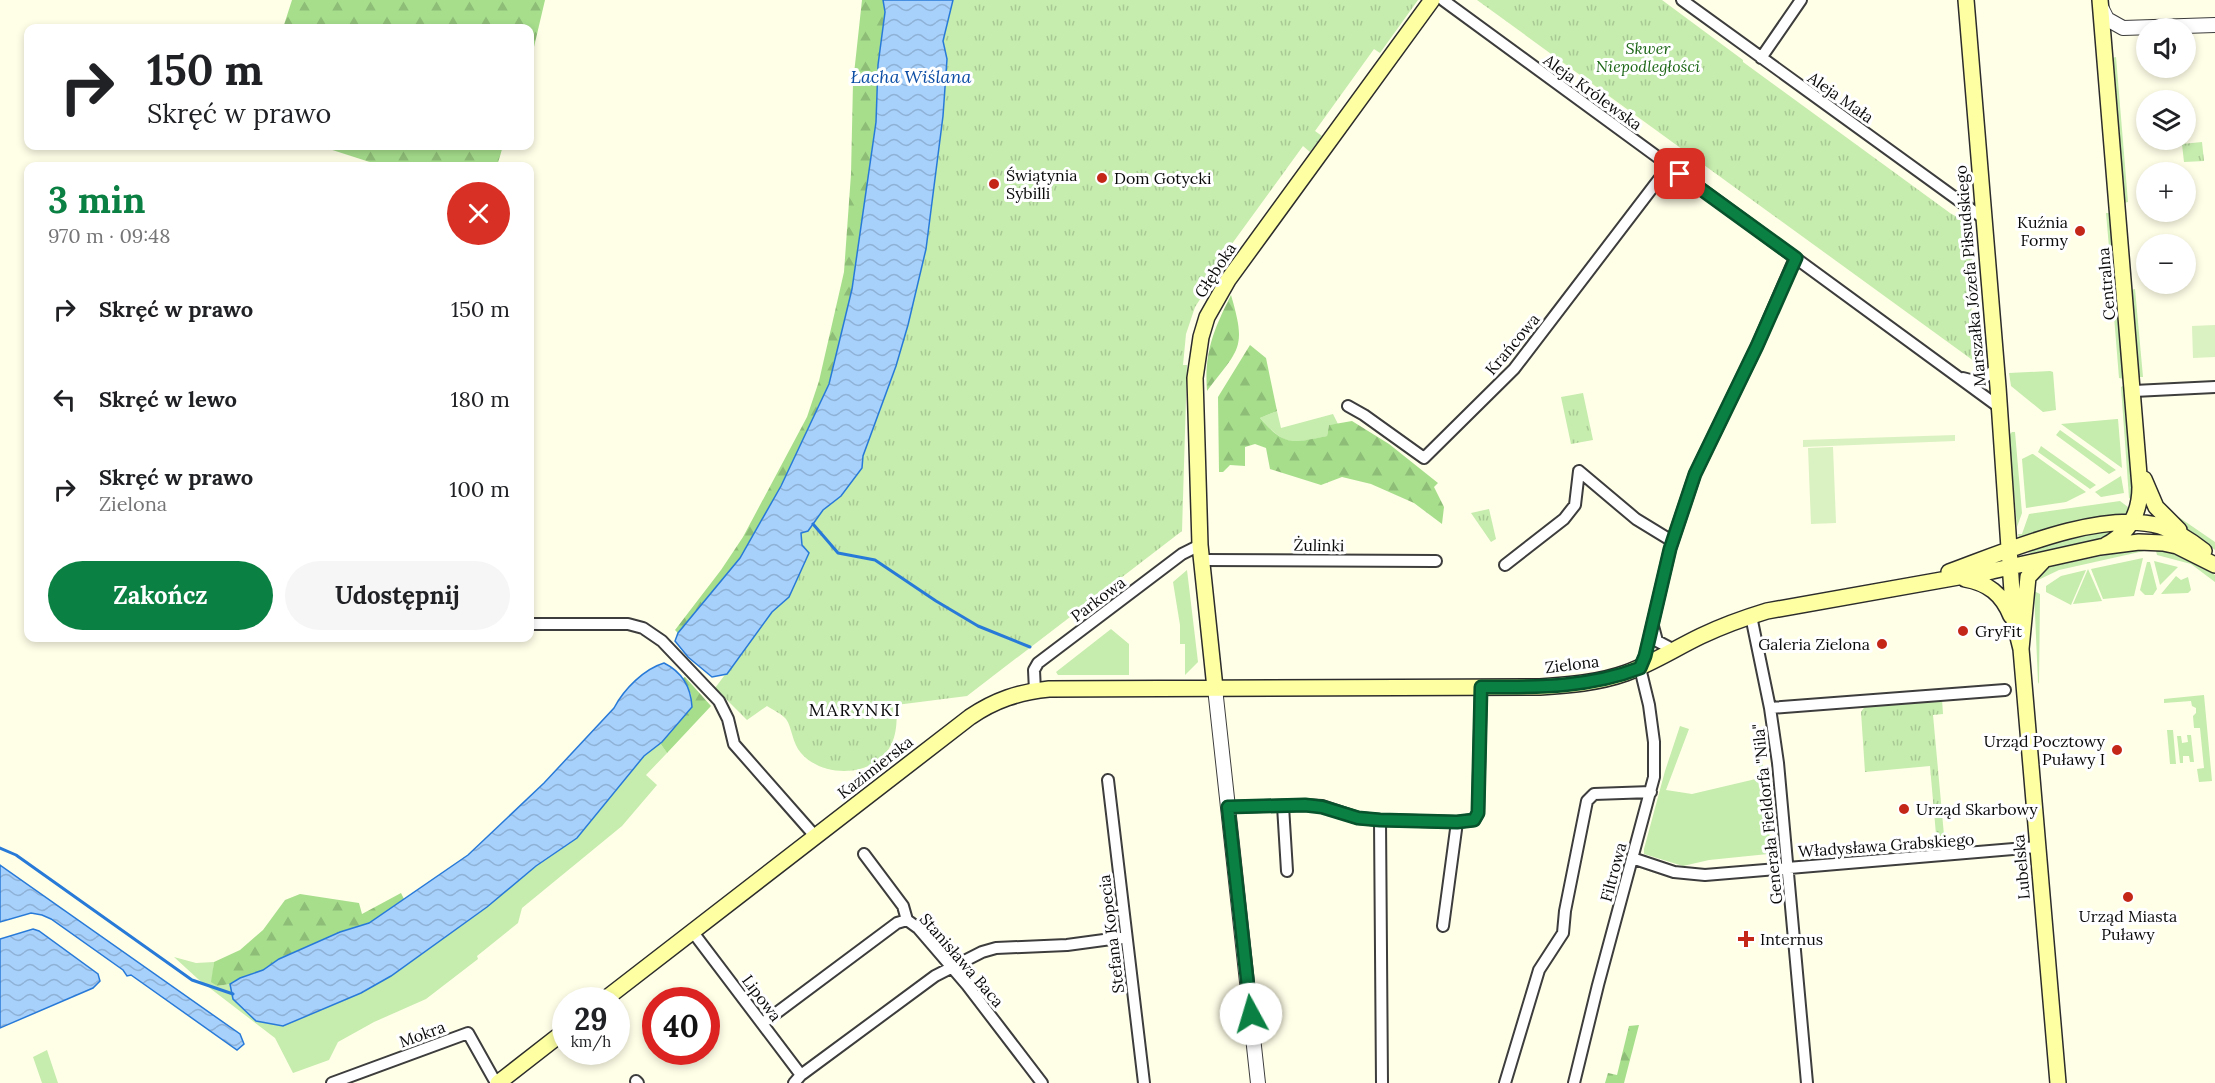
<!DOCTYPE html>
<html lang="pl">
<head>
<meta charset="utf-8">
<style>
	body { margin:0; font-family:Lora,serif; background:#f6f6f6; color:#202124; height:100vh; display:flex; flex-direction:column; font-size:22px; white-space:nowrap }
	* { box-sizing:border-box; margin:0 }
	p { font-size:20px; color:#757577 }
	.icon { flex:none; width:33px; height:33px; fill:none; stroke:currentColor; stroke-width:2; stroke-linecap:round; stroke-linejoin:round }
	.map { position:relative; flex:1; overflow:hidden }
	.drawer { position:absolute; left:24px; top:162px; width:510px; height:480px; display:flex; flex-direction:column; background:#fff; border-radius:12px; box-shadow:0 3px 9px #0003 }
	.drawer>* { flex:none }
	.top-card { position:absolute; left:24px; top:24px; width:510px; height:126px; border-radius:12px; box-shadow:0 3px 9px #0003; background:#fff; color:#202124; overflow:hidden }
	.buttons { position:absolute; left:2136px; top:18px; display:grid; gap:12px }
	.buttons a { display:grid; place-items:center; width:60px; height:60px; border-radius:50%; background:#fff; box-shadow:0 3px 9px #0003; font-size:30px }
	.speed { position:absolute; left:552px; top:987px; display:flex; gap:12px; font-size:30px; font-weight:700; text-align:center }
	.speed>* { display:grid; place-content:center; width:78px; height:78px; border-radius:50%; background:#fff; box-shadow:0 3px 9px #0003; line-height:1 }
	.speed small { font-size:15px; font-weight:400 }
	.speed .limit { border:9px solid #d22; background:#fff; color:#111 }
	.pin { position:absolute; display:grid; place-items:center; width:51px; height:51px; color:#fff; margin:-26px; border-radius:12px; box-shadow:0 3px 9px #0006 }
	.me { position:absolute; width:66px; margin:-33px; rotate:354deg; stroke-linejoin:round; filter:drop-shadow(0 0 4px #0008) }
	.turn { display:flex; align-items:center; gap:21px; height:126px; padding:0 24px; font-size:27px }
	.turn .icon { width:78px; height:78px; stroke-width:2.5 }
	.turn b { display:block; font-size:42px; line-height:51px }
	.round { display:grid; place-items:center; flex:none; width:63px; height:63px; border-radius:32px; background:#f6f6f6 }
	.headline { display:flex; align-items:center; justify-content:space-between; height:102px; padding:0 24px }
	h1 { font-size:36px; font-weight:800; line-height:45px; color:#0b8043 }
	.cta { display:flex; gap:12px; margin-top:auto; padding:12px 24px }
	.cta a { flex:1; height:69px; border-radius:36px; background:#0b8043; color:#fff; font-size:24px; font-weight:800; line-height:69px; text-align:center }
	.cta a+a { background:#f6f6f6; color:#202124 }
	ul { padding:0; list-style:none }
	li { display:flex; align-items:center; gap:18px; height:90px; padding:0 24px }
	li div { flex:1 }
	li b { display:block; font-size:22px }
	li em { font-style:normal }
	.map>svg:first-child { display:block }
	.grass { fill:#c6ecae }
	.forest { fill:url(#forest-firs) }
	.park { fill:url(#park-tufts) }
	.pitch { fill:#daf2c1 }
	.water { fill:url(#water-waves); stroke:#287ad8; stroke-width:1.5 }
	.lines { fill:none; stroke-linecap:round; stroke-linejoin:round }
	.stream { stroke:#287ad8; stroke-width:3 }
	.minor-casing { stroke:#3d3d3d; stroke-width:14 }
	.tertiary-casing { stroke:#3d3d3d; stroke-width:16 }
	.secondary-casing { stroke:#2c2c2c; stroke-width:18 }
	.minor { stroke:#fff; stroke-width:10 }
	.tertiary { stroke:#fff; stroke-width:14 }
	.secondary { stroke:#fdffa2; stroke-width:15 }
	.route-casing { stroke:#07532c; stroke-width:15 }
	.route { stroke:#0b8043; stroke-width:10 }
	.poi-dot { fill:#c42718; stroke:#fff; stroke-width:2 }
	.labels { text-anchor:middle; stroke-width:6; stroke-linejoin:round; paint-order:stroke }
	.park-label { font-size:16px; font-style:italic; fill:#1c6616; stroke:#fff }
	.street-label { font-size:16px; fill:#0a0a0a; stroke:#fff }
	.poi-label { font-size:16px; fill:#0a0a0a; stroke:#fff; text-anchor:start }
	.water-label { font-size:18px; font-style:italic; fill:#0b4da4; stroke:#fff }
	.neighbourhood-label { font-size:18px; letter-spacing:1.5px; fill:#0a0a0a; stroke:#fff }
</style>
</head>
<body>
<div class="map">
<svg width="2215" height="1083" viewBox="0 0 2215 1083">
	<defs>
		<pattern id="forest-firs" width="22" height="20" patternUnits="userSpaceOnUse" patternTransform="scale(1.5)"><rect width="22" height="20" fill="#a6de8c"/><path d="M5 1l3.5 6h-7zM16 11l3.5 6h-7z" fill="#8ebd77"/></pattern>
		<pattern id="park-tufts" width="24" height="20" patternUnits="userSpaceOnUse" patternTransform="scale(1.5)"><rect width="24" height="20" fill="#c6ecae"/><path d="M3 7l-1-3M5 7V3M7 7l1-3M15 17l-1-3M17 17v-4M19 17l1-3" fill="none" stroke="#a9c994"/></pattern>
		<pattern id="water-waves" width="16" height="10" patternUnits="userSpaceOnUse" patternTransform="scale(1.5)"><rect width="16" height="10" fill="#a7d0fb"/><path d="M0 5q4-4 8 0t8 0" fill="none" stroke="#8eb1d6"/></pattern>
	</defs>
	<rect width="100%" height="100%" fill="#fffee7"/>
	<path class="grass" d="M 2116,57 L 2128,202 L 2124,203 L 2112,58 Z
		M 2106,213 L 2111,213 L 2115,264 L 2111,270 Z
		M 2135,289 L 2143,377 L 2139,377 L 2131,290 Z
		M 2114,316 L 2119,318 L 2124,379 L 2119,378 Z
		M 2050,371 L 2053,372 L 2056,410 L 2043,412 L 2011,386 L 2009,373 Z
		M 2125,385 L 2134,492 L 2132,500 L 2129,498 L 2121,387 Z
		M 1277,411 L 1281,428 L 1333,414 L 1338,424 L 1329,425 L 1327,436 C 1290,444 1286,447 1260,418 Z
		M 2118,419 L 2122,468 L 2061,424 L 2117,419 Z
		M 2060,430 L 2116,470 L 2109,474 L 2056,435 Z
		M 2012,432 L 2015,432 L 2022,513 L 2017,527 L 2009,435 Z
		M 2041,446 L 2096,485 L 2090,489 L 2038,452 Z
		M 2032,454 L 2033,454 L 2086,492 L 2066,502 L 2026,508 L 2022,459 Z
		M 2121,476 L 2124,493 L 2101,497 L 2095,492 Z
		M 2120,501 L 2132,510 L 2128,516 L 2019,539 L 2018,534 L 2022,534 L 2029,514 Z
		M 2164,507 L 2215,542 L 2215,550 L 2171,519 Z
		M 2116,529 L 2110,535 L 2102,538 L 2035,555 L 2028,552 L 2059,538 Z
		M 2145,547 L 2144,551 L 2059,570 L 2036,581 L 2039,575 L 2048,567 Z
		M 2155,547 C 2178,550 2197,561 2215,575 L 2215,582 L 2191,564 L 2157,555 Z
		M 2143,558 L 2134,596 L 2103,599 L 2091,569 Z
		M 2154,561 L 2178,567 L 2160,585 Z
		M 2147,562 L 2150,562 L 2157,589 L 2153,595 L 2145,595 L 2140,590 Z
		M 2088,569 L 2102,601 L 2073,604 Z
		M 1187,570 L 1198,662 L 1185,675 L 1185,644 L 1180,644 L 1180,625 L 1173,582 Z
		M 2086,570 L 2071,605 L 2046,592 L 2046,586 L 2061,576 Z
		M 2176,576 L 2181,580 L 2188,577 L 2191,590 L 2188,593 L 2161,594 Z
		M 2034,591 L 2040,594 L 2039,684 L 2038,682 Z
		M 1111,629 L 1129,644 L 1129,675 L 1058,675 L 1056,672 Z
		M 2204,695 L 2212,781 L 2199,782 L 2197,769 L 2204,768 L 2200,728 L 2194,728 L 2193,716 L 2196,713 L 2196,708 L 2192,706 L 2191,701 L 2164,703 L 2164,699 Z
		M 1680,726 L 1689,729 L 1666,790 L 1692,794 L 1760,778 L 1759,759 L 1762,759 L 1771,850 L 1768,854 L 1709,860 L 1683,866 L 1644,854 L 1644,849 L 1665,771 Z
		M 2167,730 L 2173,730 L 2176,764 L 2170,764 Z
		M 2187,735 L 2191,735 L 2194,762 L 2190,762 L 2189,756 L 2183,756 L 2183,763 L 2180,763 L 2177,736 L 2181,736 L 2182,743 L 2188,742 Z
		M 660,743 L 667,753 L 646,775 L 657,785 L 622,826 L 522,908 L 518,923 L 477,956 L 478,959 L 426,999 L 374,1022 L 338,1042 L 329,1060 L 293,1073 L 275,1038 L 198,979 L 174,957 L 196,963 L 214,962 L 212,982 L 217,986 L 230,984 L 233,999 L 256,1021 L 283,1026 L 361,993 L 391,976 L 487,907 L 536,866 L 577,838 L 644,756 Z
		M 47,1050 L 58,1083 L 42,1083 L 33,1057 Z"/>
	<path class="forest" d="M 292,0 L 545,0 L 530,64 L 530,28 L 283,28 Z
		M 862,0 L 883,0 L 885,12 L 878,65 L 876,122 L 852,289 L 829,384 L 781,486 L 740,558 L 678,633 L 675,630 L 721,570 L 743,537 L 807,417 L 819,381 L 844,272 L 851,174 L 853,83 Z
		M 320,146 L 503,146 L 497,166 L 382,166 Z
		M 1231,295 C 1247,349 1239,349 1207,391 C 1204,352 1214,329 1231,295 Z
		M 1250,345 L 1266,358 L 1277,411 L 1260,418 C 1285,447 1292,443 1327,436 L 1329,425 L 1352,421 L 1389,444 L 1438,483 L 1434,487 L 1444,507 L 1442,524 L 1414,503 L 1371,484 L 1342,477 L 1321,485 L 1270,469 L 1266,448 L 1255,444 L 1245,447 L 1245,466 L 1230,465 L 1223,472 L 1219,472 L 1218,397 Z
		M 685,677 L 711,706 L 667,753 L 660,743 L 692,707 L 691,694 L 683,678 Z
		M 401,893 L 404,899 L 369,923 L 340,932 L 279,959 L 263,970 L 240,978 L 230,984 L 217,986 L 211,982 L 214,962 L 240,950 L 263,930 L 285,900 L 300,894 L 359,903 L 362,914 Z
		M 1639,1025 L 1624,1083 L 1605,1083 L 1608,1073 L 1617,1075 L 1629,1026 Z"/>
	<path class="park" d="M 953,0 L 1418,0 L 1380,53 L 1374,49 L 1315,131 L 1322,136 L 1310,152 L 1303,146 L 1218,263 L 1215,269 L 1218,272 L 1195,307 L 1186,334 L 1183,365 L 1187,365 L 1182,531 L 967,696 L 896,705 C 898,726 896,747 878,760 C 857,777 819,774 801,753 C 792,743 792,727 786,719 C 782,714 773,710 767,706 L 747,720 L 715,688 L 772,612 L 789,597 L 802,545 L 801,533 L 808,531 L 823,510 L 841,496 L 862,468 L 863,456 L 896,366 L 908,325 L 926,249 L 943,116 L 947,59 L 943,41 Z
		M 1477,0 L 1662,0 L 1743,60 L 1743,62 L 1950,213 L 1971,225 L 1976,290 L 1970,291 L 1972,315 L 1978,315 L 1982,361 L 1978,364 Z
		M 2202,142 L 2204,161 L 2184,162 L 2182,144 Z
		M 1583,393 L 1593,440 L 1571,444 L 1561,397 Z
		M 1489,509 L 1496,539 L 1491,542 L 1471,513 Z
		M 1942,699 L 1943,714 L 1933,715 L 1945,846 L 1937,846 L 1930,766 L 1865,772 L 1861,712 L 1866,705 Z"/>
	<path class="pitch" d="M 2215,325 L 2215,357 L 2193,358 L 2192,326 Z
		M 1955,435 L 1955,441 L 1803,447 L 1803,440 Z
		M 1833,447 L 1836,523 L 1811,524 L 1808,448 Z"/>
	<path class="water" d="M 883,0 L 953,0 L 943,41 L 947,59 L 943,116 L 926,249 L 908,325 L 896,366 L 863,456 L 862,468 L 841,496 L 823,510 L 808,531 L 801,533 L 802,545 L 809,553 L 789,597 L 772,612 L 727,674 L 712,677 L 688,657 L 675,641 L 678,633 L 740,558 L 781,486 L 829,384 L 852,289 L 876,122 L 878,65 L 885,12 Z
		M 664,663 C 682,672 691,687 692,707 L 662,742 L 644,756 L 577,838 L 536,866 L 487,907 L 391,976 L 361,993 L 283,1026 L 256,1021 L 233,999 L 230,984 L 240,978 L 263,970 L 279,959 L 340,932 L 369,923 L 468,855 L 544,783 L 614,708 C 624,689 644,669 664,663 Z
		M 0,865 L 240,1034 L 244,1044 L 237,1050 L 131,975 L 127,976 L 123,970 L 51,919 L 42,915 L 31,913 L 0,922 Z
		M 33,929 L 39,931 L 98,974 L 100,981 L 93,988 L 0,1028 L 0,939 Z"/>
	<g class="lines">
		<path class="stream" d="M 813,524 L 838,553 L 875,560 L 936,601 L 978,626 L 1030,647
			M 0,848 L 16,855 L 192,980 L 233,994"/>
		<defs>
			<path id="minor" d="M 1443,0 L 1999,407
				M 1682,0 L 1983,218
				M 1761,58 L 1801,0
				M 1963,378 C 1977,383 1987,379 1996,367
				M 2134,391 L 2215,387
				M 1348,406 L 1364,415 L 1424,458 L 1514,369 L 1669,166
				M 1202,560 L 1436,561
				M 1505,565 L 1564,519 L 1575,505 L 1579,471 L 1636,519 L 1672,541
				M 1751,616 L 1770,708 L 1778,763 L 1807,1083
				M 530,624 L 628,624 L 643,628 L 662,641 L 719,701 L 728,719 L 734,744 L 815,836
				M 1653,626 L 1657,641 L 1674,650
				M 1035,691 L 1034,670 L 1038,663 L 1182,554 L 1200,545
				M 1770,708 L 2005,690
				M 1108,780 L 1144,1083
				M 1283,806 L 1287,871
				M 1229,807 L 1305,805 L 1322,806 L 1358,818 L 1380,820 L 1457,822 L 1474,820 L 1478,813 L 1481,687
				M 1380,820 L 1382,1083
				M 864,854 L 903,906 L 907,920 L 918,928 L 967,985 L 1042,1083
				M 1632,858 L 1674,872 L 1705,875 L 2038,847
				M 1443,926 L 1457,822
				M 692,931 L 801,1075 L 794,1083
				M 763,1023 L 897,923 L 907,920
				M 801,1075 L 935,976 L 982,952 L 996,948 L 1067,945 L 1126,937
				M 636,1081 L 638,1083
				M 332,1083 L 468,1033 L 496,1083
				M 1505,1083 L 1539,970 L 1563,933 L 1565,911 L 1587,801 L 1594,794 L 1651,792
				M 1574,1083 L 1598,985 L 1654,777 L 1654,742 L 1649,705 L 1640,668 L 1645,656 L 1670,549 L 1695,474 L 1757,346 L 1795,258"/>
			<path id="tertiary" d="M 2101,7 L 2107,19 L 2123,28 L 2215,25
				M 1215,688 L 1258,1083"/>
			<path id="secondary" d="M 1966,0 L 1998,387 L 2014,621 L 2021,649
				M 2100,0 L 2140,487 C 2140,513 2129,533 2106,545
				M 2144,479 L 2156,507 L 2179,530
				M 2043,561 L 2028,577 L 2021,649 L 2058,1083
				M 1949,572 C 2004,552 2101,509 2160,526 C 2176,531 2190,540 2204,551
				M 1965,579 C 1988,583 2002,594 2011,616
				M 1215,688 L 1200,545 L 1195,378 L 1201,337 L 1207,317 L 1228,280 L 1432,0
				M 604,1000 L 970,717 C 995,700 1019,692 1049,689 L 1540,687 C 1569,685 1598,683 1626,673 C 1653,663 1676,648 1701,636 C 1722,626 1744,618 1767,611 L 1992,571 L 2100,547 L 2139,542 L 2163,543 L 2177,546 L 2215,565
				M 498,1083 L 566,1030"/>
		</defs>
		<use href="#minor" class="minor-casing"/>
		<use href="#tertiary" class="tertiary-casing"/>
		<use href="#secondary" class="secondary-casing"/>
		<use href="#minor" class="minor"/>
		<use href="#tertiary" class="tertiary"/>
		<use href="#secondary" class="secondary"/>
	</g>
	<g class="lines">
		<defs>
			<path id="route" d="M 1251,1014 L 1228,807 L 1305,805 L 1322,807 L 1358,818 L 1380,820 L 1457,822 L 1474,820 L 1478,813 L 1481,687 C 1536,687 1588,688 1640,668 L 1645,656 L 1670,549 L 1695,474 L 1757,346 L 1796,258 L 1680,174"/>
		</defs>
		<use href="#route" class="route-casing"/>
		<use href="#route" class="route"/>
	</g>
	<g class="poi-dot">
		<circle cx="1102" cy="178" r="6"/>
		<circle cx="994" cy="184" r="6"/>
		<circle cx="2080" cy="231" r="6"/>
		<circle cx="1963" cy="631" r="6"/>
		<circle cx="1882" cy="644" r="6"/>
		<circle cx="2117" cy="750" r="6"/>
		<circle cx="1904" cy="809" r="6"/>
		<circle cx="2128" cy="897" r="6"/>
		<path d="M1743 930h6v6h6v6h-6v6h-6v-6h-6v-6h6z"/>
	</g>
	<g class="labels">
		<g class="park-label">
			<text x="1648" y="54">Skwer<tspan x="1648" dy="18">Niepodległości</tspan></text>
		</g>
		<g class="street-label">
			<text transform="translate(1593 92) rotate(36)" y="6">Aleja Królewska</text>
			<text transform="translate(1841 97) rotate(35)" y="6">Aleja Mała</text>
			<text transform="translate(1215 270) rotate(-57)" y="6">Głęboka</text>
			<text transform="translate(1970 276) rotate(-95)" y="6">Marszałka Józefa Piłsudskiego</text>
			<text transform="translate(2106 284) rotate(-95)" y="6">Centralna</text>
			<text transform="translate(1512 344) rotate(-50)" y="6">Krańcowa</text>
			<text transform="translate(1319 545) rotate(1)" y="6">Żulinki</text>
			<text transform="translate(1098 599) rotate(-37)" y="6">Parkowa</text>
			<text transform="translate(1572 664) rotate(-7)" y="6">Zielona</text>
			<text transform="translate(875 767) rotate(-38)" y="6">Kazimierska</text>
			<text transform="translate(1767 814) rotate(-96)" y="6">Generała Fieldorfa "Nila"</text>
			<text transform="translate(1886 845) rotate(-4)" y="6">Władysława Grabskiego</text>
			<text transform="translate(2021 867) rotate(-95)" y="6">Lubelska</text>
			<text transform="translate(1613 872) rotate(-75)" y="6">Filtrowa</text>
			<text transform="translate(1111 934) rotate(-97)" y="6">Stefana Kopecia</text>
			<text transform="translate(962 960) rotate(49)" y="6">Stanisława Baca</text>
			<text transform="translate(762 998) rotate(53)" y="6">Lipowa</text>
			<text transform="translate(422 1034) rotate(-20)" y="6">Mokra</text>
		</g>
		<g class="poi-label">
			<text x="1006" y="181">Świątynia<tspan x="1006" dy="18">Sybilli</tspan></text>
			<text x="1114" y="184">Dom Gotycki</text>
			<text x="2068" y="228" text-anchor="end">Kuźnia<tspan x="2068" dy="18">Formy</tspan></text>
			<text x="1975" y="637">GryFit</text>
			<text x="1870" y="650" text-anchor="end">Galeria Zielona</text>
			<text x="2105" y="747" text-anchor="end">Urząd Pocztowy<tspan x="2105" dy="18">Puławy I</tspan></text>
			<text x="1916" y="815">Urząd Skarbowy</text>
			<text x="2128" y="922" text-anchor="middle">Urząd Miasta<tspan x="2128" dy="18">Puławy</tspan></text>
			<text x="1760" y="945">Internus</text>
		</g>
		<g class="water-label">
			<text x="911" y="83">Łacha Wiślana</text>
		</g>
		<g class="neighbourhood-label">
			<text x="855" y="716">MARYNKI</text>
		</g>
	</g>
</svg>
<div class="buttons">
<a><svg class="icon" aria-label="sound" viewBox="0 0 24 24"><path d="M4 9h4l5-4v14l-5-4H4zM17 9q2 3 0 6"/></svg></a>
<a><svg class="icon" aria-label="layers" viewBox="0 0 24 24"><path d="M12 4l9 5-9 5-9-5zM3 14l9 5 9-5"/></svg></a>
<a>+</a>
<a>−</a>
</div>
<div class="speed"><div>29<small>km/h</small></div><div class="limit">40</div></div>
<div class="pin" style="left:1680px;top:174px;background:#d93025"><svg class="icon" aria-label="arrive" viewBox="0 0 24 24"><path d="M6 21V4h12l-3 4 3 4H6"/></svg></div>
<svg class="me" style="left:1251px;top:1014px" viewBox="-20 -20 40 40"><circle r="19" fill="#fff"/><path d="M0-13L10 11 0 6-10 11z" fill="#0b8043"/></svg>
<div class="top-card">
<div class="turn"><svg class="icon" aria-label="right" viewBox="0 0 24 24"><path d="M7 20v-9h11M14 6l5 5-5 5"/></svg><div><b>150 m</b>Skręć w prawo</div></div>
</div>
<section class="drawer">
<div class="headline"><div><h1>3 min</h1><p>970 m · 09:48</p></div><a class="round" style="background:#d93025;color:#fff"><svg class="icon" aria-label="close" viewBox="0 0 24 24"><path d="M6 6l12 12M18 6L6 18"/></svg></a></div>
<ul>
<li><svg class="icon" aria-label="right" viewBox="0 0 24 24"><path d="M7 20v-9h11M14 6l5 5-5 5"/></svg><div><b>Skręć w prawo</b></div><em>150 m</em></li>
<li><svg class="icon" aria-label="left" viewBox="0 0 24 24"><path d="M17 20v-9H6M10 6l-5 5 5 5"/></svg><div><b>Skręć w lewo</b></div><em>180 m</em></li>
<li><svg class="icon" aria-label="right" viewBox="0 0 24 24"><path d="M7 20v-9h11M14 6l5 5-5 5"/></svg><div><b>Skręć w prawo</b><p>Zielona</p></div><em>100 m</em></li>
</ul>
<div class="cta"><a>Zakończ</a><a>Udostępnij</a></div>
</section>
</div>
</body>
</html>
